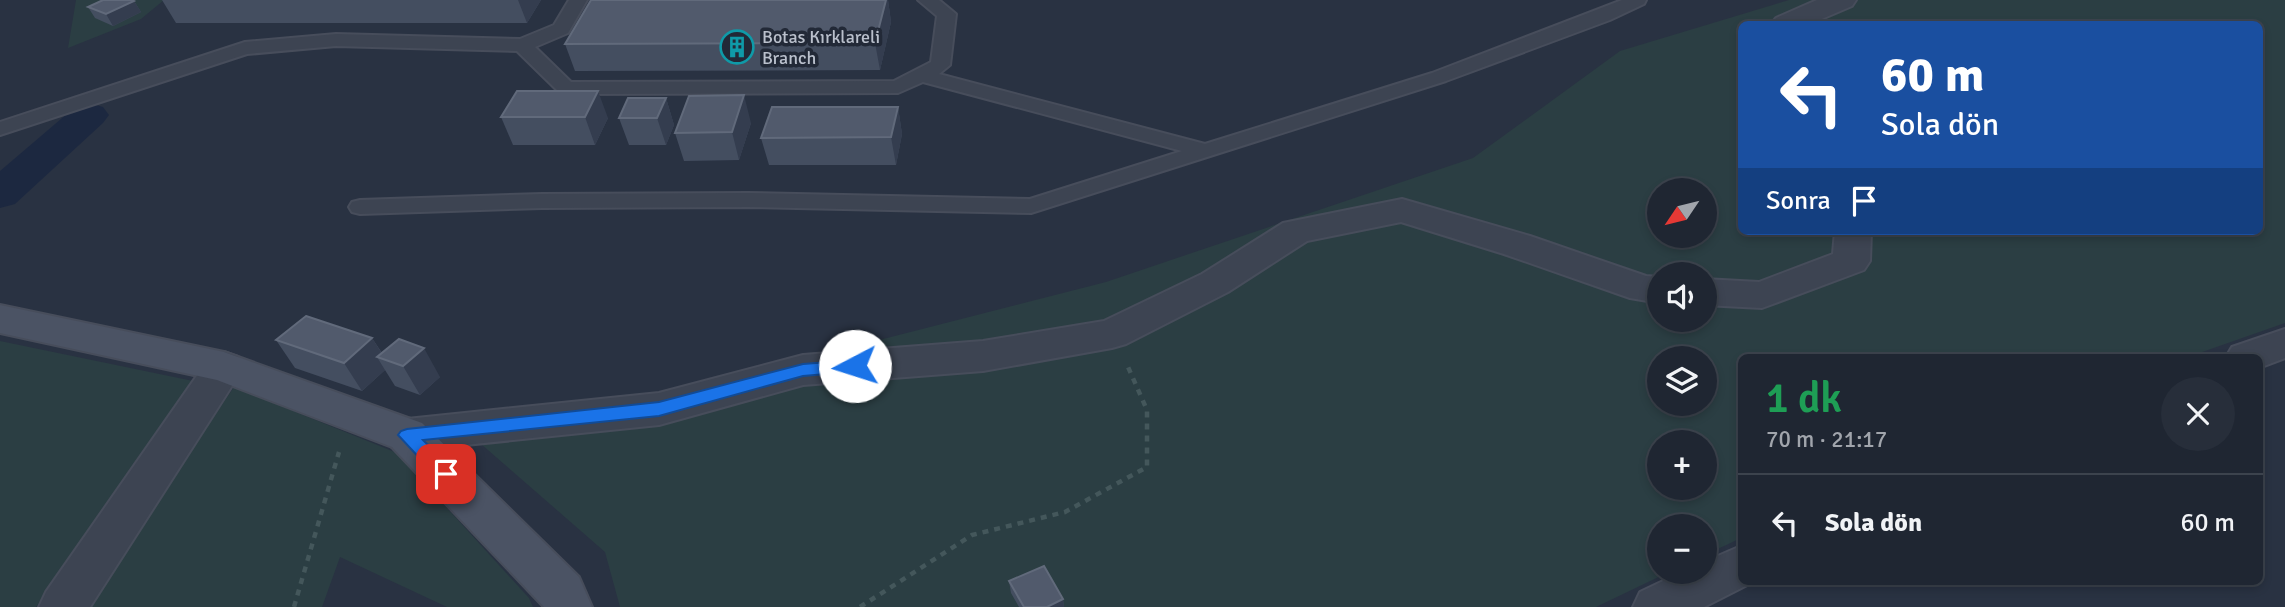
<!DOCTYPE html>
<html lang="tr">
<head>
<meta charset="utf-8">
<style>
	body { margin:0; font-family:Signika,sans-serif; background:#272e3a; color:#f1f3f6; height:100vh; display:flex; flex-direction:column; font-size:26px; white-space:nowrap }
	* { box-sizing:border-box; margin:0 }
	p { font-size:23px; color:#a1a5ac }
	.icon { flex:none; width:38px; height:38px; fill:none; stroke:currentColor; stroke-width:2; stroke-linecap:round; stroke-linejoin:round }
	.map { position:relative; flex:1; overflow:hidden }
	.side { position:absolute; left:1738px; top:354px; width:525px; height:231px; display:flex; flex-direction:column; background:#1f2632; border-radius:10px; box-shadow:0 4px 10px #0003,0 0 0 2px #3c434d }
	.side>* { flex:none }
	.top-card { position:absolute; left:1738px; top:21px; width:525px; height:214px; border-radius:10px; box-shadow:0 4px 10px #0003,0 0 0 2px #3c434d; background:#1a4fa0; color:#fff; overflow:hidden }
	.needle { width:46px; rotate:235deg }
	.fabs { position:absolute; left:1647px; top:178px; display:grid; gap:14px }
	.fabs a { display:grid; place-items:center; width:70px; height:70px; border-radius:50%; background:#1f2632; box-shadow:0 4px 10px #0003,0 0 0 2px #3c434d; font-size:35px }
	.pin { position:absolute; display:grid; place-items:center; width:60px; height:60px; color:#fff; margin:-30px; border-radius:14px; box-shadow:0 4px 10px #0006 }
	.me { position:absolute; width:77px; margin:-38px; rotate:265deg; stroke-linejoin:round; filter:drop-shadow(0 0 5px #0008) }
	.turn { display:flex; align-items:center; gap:24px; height:147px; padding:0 28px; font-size:32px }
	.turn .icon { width:91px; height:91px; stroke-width:2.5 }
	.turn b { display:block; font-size:49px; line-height:60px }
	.then { display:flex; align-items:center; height:66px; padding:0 28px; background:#0003; gap:14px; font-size:26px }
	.round { display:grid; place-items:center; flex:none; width:74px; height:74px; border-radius:37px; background:#272e3a }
	.summary { display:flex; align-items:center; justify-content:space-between; height:119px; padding:0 28px }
	h1 { font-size:42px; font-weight:600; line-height:52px; color:#1e9e55 }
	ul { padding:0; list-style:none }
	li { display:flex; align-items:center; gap:21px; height:98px; padding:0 28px; border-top:2px solid #3c434d }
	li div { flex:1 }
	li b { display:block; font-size:26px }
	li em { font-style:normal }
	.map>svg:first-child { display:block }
	.green { fill:#2b3e43; fill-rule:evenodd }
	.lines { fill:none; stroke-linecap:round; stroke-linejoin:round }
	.canal { fill:#1c2840; fill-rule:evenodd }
	.lane-casing { stroke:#474d5b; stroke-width:4 }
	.street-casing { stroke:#474d5b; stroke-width:4 }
	.secondary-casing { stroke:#474d5b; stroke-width:4 }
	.path { stroke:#44575b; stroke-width:4.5; stroke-dasharray:6 6; stroke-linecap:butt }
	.lane { fill:#3d4452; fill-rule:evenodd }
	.street { fill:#3d4452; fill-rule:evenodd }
	.secondary { fill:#4b5364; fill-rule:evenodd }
	.wall { fill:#444e60 }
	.shaded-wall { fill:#343d4f }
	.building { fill:#515a6c; stroke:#616a7b; stroke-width:2 }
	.route { fill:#1a73e8; stroke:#114b97; stroke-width:2 }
	.labels { text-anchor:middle; stroke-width:7; stroke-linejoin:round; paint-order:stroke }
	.far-poi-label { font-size:18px; fill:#bac0cc; stroke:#222937; text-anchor:start }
</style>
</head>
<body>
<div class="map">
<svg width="2285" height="607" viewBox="0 0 2285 607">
	<rect width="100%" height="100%" fill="#293242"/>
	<path class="green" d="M 76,0 L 164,0 L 141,19 L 68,48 Z
		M 1789,0 L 2285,0 L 2285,323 L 2188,357 L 1741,357 L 1741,538 L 1705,555 L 1704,527 L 1659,527 L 1659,572 L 1669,572 L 1596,607 L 620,607 L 605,552 L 449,416 L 649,399 L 1106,282 L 1473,158 L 1620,51 ZM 1741,24 L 2259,24 L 2259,231 L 1741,231 ZM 1659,191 L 1704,191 L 1704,236 L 1659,236 ZM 1659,275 L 1704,275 L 1704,320 L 1659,320 ZM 1659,359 L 1704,359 L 1704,404 L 1659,404 ZM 1659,443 L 1704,443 L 1704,488 L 1659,488 Z
		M 0,341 L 198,382 L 36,607 L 0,607 Z
		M 234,387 L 397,453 L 529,598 L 533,607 L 447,607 L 340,557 L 322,607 L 83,607 Z"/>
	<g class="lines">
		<path class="canal" d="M 89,103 L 103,107 L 109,115 L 103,123 L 15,204 L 0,208 L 0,171 L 75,107 Z"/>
		<defs>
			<path id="lane" d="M 569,0 L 587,0 L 568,33 L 535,47 L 571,82 L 894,81 L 931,62 L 937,16 L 918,0 L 939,0 L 956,14 L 950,65 L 939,74 L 1205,144 L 1432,73 L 1622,0 L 1646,0 L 1644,4 L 1610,20 L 1446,81 L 1031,213 L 748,207 L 542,208 L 360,214 L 352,212 L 349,207 L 352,202 L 360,200 L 542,194 L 748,193 L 1030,199 L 1182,151 L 923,82 L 898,93 L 566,94 L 559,92 L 517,51 L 336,46 L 247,54 L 0,135 L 0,122 L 245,42 L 336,34 L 520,39 L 554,25 Z"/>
			<path id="street" d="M 1817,0 L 1856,0 L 1852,6 L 1810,24 L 1771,24 L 1776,18 Z
				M 1402,199 L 1530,236 L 1646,276 L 1659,277 L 1659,303 L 1630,298 L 1504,254 L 1401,222 L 1307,241 L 1228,292 L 1126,344 L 1112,348 L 983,371 L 803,385 L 659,425 L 407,451 L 392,447 L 386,435 L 392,423 L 407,419 L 659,393 L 803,355 L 983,341 L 1104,321 L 1202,274 L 1283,223 Z
				M 1835,231 L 1871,231 L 1870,261 L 1864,270 L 1762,308 L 1704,305 L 1704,279 L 1759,282 L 1833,254 Z
				M 2285,329 L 2285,358 L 2259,368 L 2259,357 L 2226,357 L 2232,347 Z
				M 224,352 L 238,357 L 244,367 L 90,607 L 39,607 L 46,592 L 210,357 Z
				M 1741,546 L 1741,581 L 1755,581 L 1704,607 L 1633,607 L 1640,592 L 1682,572 L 1704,572 L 1704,562 Z"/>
			<path id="secondary" d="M 0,305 L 224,352 L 422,423 L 579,577 L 592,607 L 544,607 L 392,447 L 217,380 L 0,333 Z"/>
		</defs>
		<use href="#lane" class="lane-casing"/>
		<use href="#street" class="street-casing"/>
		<use href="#secondary" class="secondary-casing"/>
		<path class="path" d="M 294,607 L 339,452
			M 860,607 L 972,535 L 1065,512 L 1147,467 L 1147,410 L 1128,367"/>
		<use href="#lane" class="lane"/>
		<use href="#street" class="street"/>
		<use href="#secondary" class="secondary"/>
	</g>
	<path class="wall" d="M 162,0 L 541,0 L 527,23 L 176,23 Z
		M 591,0 L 888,0 L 891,22 L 880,70 L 575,71 L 565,44 Z
		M 134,1 L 141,12 L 113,26 L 95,18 L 88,7 Z
		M 517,91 L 608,118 L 595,145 L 513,145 L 501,117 Z
		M 666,98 L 674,125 L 666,145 L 629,145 L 619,118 Z
		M 898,107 L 902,134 L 896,165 L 769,165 L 761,138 Z
		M 751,123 L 739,160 L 684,161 L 675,133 Z
		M 372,338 L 382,353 L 440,377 L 420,395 L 395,386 L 385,370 L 362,391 L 295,368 L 276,340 Z
		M 1009,581 L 1063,599 L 1064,607 L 1019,607 L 1011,593 Z"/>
	<path class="shaded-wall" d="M 518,0 L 541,0 L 527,23 Z
		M 886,0 L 888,0 L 891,22 L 880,70 L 875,43 Z
		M 134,1 L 141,12 L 113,26 L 106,14 Z
		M 598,91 L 608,118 L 595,145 L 585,117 Z
		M 744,95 L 751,123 L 739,160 L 732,132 Z
		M 666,98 L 674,125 L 666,145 L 657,118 Z
		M 898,107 L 902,134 L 896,165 L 891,137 Z
		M 372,338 L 386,360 L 377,357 L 385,370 L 362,391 L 344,363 Z
		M 424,348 L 440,377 L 420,395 L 403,366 Z
		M 1063,599 L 1064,607 L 1047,607 Z"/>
	<path class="building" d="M 103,0 L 132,0 L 134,1 L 106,14 L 88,7 Z
		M 591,0 L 886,0 L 875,43 L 565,44 Z
		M 517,91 L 598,91 L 585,117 L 501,117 Z
		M 744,95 L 732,132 L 675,133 L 689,96 Z
		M 628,98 L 666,98 L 657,118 L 619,118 Z
		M 772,107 L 898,107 L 891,137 L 761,138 Z
		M 306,316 L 372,338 L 344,363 L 276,340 Z
		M 399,339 L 424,348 L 403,366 L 377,357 Z
		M 1044,566 L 1063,599 L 1047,607 L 1024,607 L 1009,581 Z"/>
	<path class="route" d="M 855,360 L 863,366 L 861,371 L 803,376 L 659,416 L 423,440 L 452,469 L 455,474 L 452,479 L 446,481 L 439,479 L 398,435 L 401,431 L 407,429 L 659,402 L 803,364 Z"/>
	<defs>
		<symbol id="building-ring" viewBox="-11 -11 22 22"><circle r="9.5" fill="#222937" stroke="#0f9aa8" stroke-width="1.5"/><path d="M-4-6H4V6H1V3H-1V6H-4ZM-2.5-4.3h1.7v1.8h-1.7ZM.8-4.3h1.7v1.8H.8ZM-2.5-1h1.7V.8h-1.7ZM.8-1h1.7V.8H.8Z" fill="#0f9aa8"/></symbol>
	</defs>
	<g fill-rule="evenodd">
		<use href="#building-ring" x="718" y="28" width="38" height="38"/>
	</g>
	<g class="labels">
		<g class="far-poi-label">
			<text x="762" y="43">Botas Kırklareli<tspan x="762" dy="21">Branch</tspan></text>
		</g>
	</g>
</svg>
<div class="fabs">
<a><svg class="needle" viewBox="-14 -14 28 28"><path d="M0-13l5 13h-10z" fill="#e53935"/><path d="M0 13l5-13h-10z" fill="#a1a5ac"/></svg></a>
<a><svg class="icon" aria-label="sound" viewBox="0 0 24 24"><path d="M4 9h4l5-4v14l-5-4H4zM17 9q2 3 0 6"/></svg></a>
<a><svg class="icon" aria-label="layers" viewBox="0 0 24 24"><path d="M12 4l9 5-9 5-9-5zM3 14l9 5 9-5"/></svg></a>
<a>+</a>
<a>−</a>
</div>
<div class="pin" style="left:446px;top:474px;background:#d93025"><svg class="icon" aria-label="arrive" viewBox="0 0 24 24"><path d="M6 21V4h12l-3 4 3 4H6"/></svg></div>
<svg class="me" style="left:855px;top:366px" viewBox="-20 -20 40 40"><circle r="19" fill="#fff"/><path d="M0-13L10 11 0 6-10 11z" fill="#1a73e8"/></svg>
<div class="top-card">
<div class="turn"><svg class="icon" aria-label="left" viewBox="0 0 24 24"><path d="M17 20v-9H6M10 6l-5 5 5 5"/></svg><div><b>60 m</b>Sola dön</div></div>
<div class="then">Sonra<svg class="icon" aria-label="arrive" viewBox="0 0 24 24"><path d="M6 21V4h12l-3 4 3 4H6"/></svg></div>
</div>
<section class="side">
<div class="summary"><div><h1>1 dk</h1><p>70 m · 21:17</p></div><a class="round"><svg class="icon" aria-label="close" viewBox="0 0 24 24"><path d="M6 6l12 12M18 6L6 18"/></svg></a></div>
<ul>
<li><svg class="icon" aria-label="left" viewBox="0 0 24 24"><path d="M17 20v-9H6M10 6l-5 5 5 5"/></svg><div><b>Sola dön</b></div><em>60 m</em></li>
</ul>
</section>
</div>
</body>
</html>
